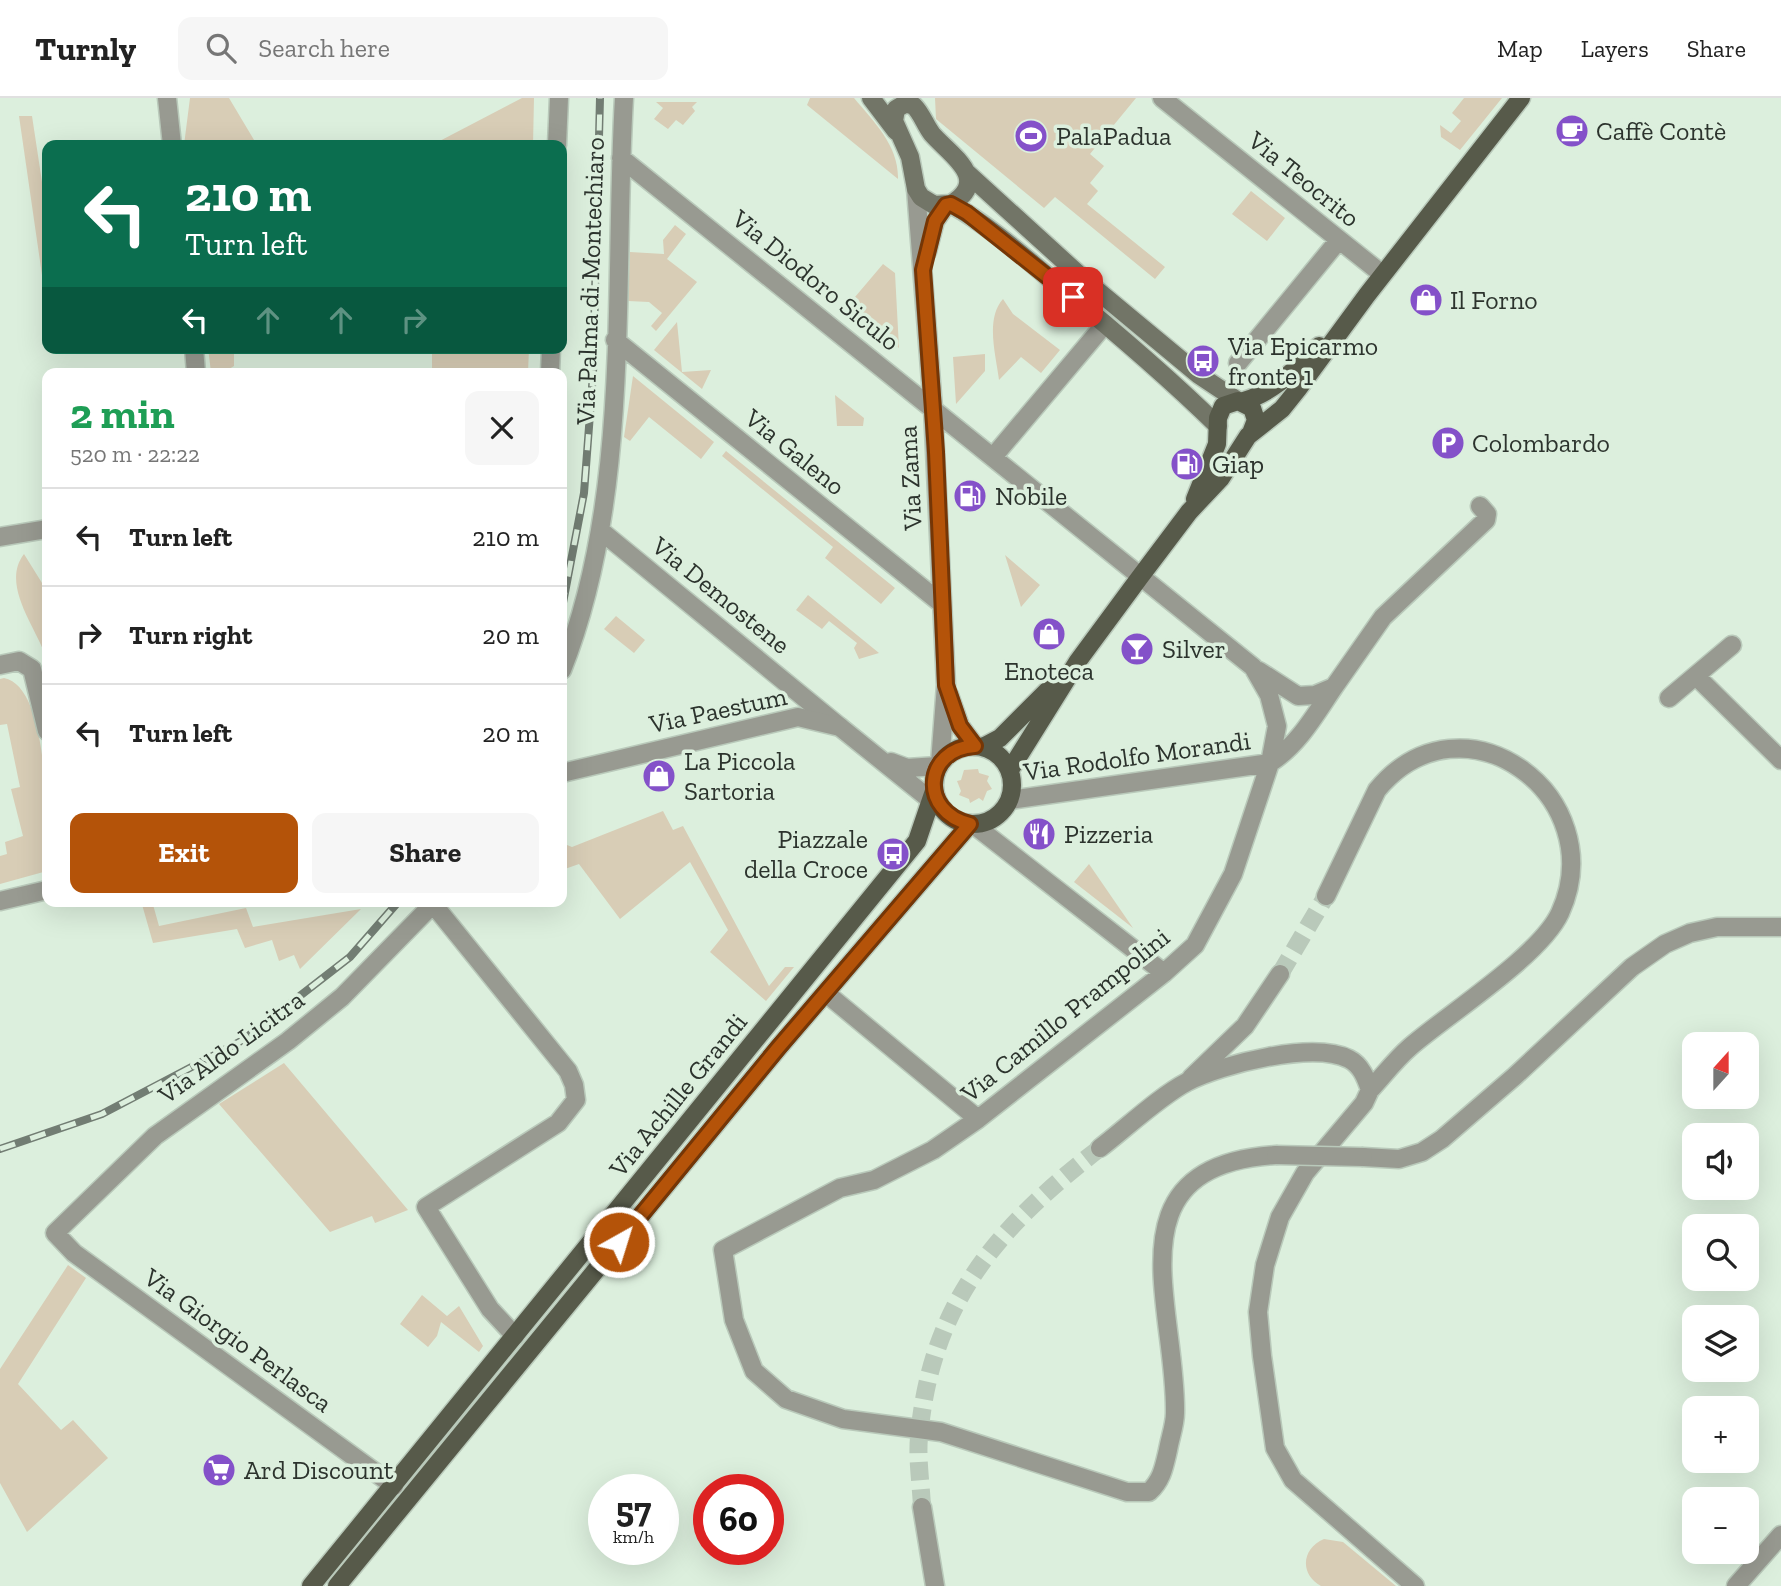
<!DOCTYPE html>
<html lang="en">
<head>
<meta charset="utf-8">
<style>
	body { margin:0; font-family:"Zilla Slab",serif; background:#f6f6f6; color:#222; height:100vh; display:flex; flex-direction:column; font-size:26px; white-space:nowrap }
	* { box-sizing:border-box; margin:0 }
	p { font-size:23px; color:#767676 }
	.icon { flex:none; width:38px; height:38px; fill:none; stroke:currentColor; stroke-width:2; stroke-linecap:round; stroke-linejoin:round }
	.map { position:relative; flex:1; overflow:hidden }
	.drawer { position:absolute; left:42px; top:270px; width:525px; height:539px; display:flex; flex-direction:column; background:#fff; border-radius:14px; box-shadow:0 7px 28px #0002 }
	.drawer>* { flex:none }
	.hud { position:absolute; left:42px; top:42px; width:525px; height:214px; border-radius:14px; box-shadow:0 7px 28px #0002; background:#0b6e4f; color:#fff; overflow:hidden }
	.needle { width:46px; rotate:21deg }
	.fabs { position:absolute; left:1682px; top:934px; display:grid; gap:14px }
	.fabs a { display:grid; place-items:center; width:77px; height:77px; border-radius:14px; background:#fff; box-shadow:0 7px 28px #0002; font-size:35px }
	.speed { position:absolute; left:588px; top:1376px; display:flex; gap:14px; font-size:35px; font-weight:700; text-align:center }
	.speed>* { display:grid; place-content:center; width:91px; height:91px; border-radius:50%; background:#fff; box-shadow:0 7px 28px #0002; line-height:1 }
	.speed small { font-size:18px; font-weight:400 }
	.speed .limit { border:10px solid #d22; background:#fff; color:#111 }
	.pin { position:absolute; display:grid; place-items:center; width:60px; height:60px; color:#fff; margin:-30px; border-radius:14px; box-shadow:0 4px 10px #0006 }
	.me { position:absolute; width:77px; margin:-38px; rotate:39deg; stroke-linejoin:round; filter:drop-shadow(0 0 5px #0008) }
	.turn { display:flex; align-items:center; gap:24px; height:147px; padding:0 28px; font-size:32px }
	.turn .icon { width:91px; height:91px; stroke-width:2.5 }
	.turn b { display:block; font-size:49px; line-height:60px }
	.lanes { display:flex; align-items:center; height:66px; padding:0 28px; background:#0003; justify-content:center; gap:35px; direction:ltr }
	.lanes .off { opacity:.35 }
	.round { display:grid; place-items:center; flex:none; width:74px; height:74px; border-radius:14px; background:#f6f6f6 }
	.overview { display:flex; align-items:center; justify-content:space-between; height:119px; padding:0 28px }
	h1 { font-size:42px; font-weight:700; line-height:52px; color:#1e9e55 }
	.cta { display:flex; gap:14px; margin-top:auto; padding:14px 28px }
	.cta a { flex:1; height:80px; border-radius:14px; background:#b45309; color:#fff; font-size:28px; font-weight:700; line-height:80px; text-align:center }
	.cta a+a { background:#f6f6f6; color:#222 }
	ul { padding:0; list-style:none }
	li { display:flex; align-items:center; gap:21px; height:98px; padding:0 28px; border-top:2px solid #e0e0e0 }
	li div { flex:1 }
	li b { display:block; font-size:26px }
	li em { font-style:normal }
	header { display:flex; align-items:center; gap:42px; box-sizing:border-box; height:98px; padding:0 35px; background:#fff; border-bottom:2px solid #e0e0e0 }
	header strong { font-size:33px }
	nav { display:flex; gap:38px; margin-inline-start:auto; font-size:24px }
	.search { width:490px; height:63px; background:#f6f6f6; display:flex; align-items:center; gap:18px; box-sizing:border-box; padding:0 24px; border-radius:14px; color:#767676; font-size:26px }
	.map>svg:first-child { display:block }
	.green { fill:#d8cdb6 }
	.lines { fill:none; stroke-linecap:round; stroke-linejoin:round }
	.minor-tunnel { stroke:#b9c9ba; stroke-width:18; stroke-dasharray:18 9; stroke-linecap:butt }
	.minor-casing { stroke:#b9c9ba; stroke-width:21 }
	.tertiary-casing { stroke:#b9c9ba; stroke-width:21 }
	.secondary-casing { stroke:#b9c9ba; stroke-width:21 }
	.primary-casing { stroke:#b9c9ba; stroke-width:21 }
	.minor { stroke:#989a91; stroke-width:18 }
	.tertiary { stroke:#989a91; stroke-width:18 }
	.secondary { stroke:#727567; stroke-width:18 }
	.primary { stroke:#575a4a; stroke-width:18 }
	.rail-casing { stroke:#727d73; stroke-width:8 }
	.rail { stroke:#dcefdd; stroke-width:5; stroke-dasharray:16; stroke-linecap:butt }
	.minor-bridge-casing { stroke:#b9c9ba; stroke-width:21; stroke-linecap:butt }
	.minor-bridge { stroke:#989a91; stroke-width:18 }
	.route-casing { stroke:#753606; stroke-width:18 }
	.route { stroke:#b45309; stroke-width:12 }
	.labels { text-anchor:middle; stroke-width:7; stroke-linejoin:round; paint-order:stroke }
	.poi-label { font-size:26px; fill:#2c332d; stroke:#dcefdd; text-anchor:start }
	.street-label { font-size:26px; fill:#2c332d; stroke:#dcefdd }
</style>
</head>
<body>
<header>
<strong>Turnly</strong>
<div class="search"><svg class="icon" aria-label="search" viewBox="0 0 24 24"><circle cx="10" cy="10" r="6"/><path d="M15 15l6 6"/></svg>Search here</div>
<nav><a>Map</a><a>Layers</a><a>Share</a></nav>
</header>
<div class="map">
<svg width="1781" height="1488" viewBox="0 0 1781 1488">
	<rect width="100%" height="100%" fill="#dcefdd"/>
	<path class="green" d="M 190,0 L 229,0 L 257,47 L 184,47 Z
		M 522,0 L 534,0 L 533,47 L 432,47 Z
		M 810,0 L 854,0 C 874,24 899,48 898,81 L 807,7 Z
		M 935,0 L 1136,0 L 1090,56 L 1104,68 L 1090,85 L 1098,93 L 1087,106 L 1165,169 L 1155,181 L 1055,99 L 1044,110 L 936,21 Z
		M 1464,0 L 1502,0 L 1460,52 L 1441,39 L 1440,27 L 1451,35 L 1461,23 L 1452,15 Z
		M 656,4 L 697,4 L 692,9 L 695,13 L 683,27 L 676,22 L 668,31 L 654,21 L 663,10 Z
		M 19,18 L 32,18 L 47,117 L 47,176 L 42,177 Z
		M 1251,93 L 1285,120 L 1267,143 L 1232,116 Z
		M 675,127 L 686,136 L 667,161 L 697,184 L 656,233 L 651,228 L 662,215 L 649,204 L 628,203 L 630,154 L 664,156 L 663,142 Z
		M 883,166 L 895,175 L 899,250 L 851,212 L 859,202 L 855,199 Z
		M 1003,201 L 1013,216 L 1060,252 L 1041,275 L 1021,259 L 999,282 C 996,257 985,221 1003,201 Z
		M 677,224 L 682,274 L 711,272 L 702,291 L 654,252 Z
		M 208,250 L 238,250 L 234,255 L 234,268 L 224,274 L 211,274 Z
		M 432,250 L 529,250 L 528,275 L 432,275 Z
		M 985,256 L 985,273 L 956,306 L 953,259 Z
		M 633,278 L 714,344 L 701,361 L 649,319 L 630,343 L 624,339 Z
		M 835,297 L 864,320 L 863,328 L 837,328 Z
		M 726,353 L 895,490 L 881,506 L 825,460 L 833,449 L 722,358 Z
		M 24,456 L 47,493 L 47,562 C 37,530 0,487 24,456 Z
		M 1005,457 L 1040,487 L 1021,509 Z
		M 808,497 L 879,555 L 859,561 L 854,550 L 857,545 L 829,523 L 822,531 L 796,512 Z
		M 616,518 L 645,542 L 634,555 L 604,531 Z
		M 4,580 C 51,589 47,734 47,773 L 0,786 L 0,758 L 7,756 L 5,744 L 23,738 L 11,691 L 20,689 L 7,626 L 0,627 L 0,581 Z
		M 978,671 L 979,675 L 989,678 L 987,683 L 992,691 L 987,693 L 983,703 L 979,700 L 970,705 L 969,701 L 959,697 L 961,693 L 957,683 L 961,682 L 964,672 Z
		M 663,713 L 673,732 L 683,728 L 769,888 L 785,869 L 794,869 L 766,903 L 710,854 L 728,832 L 690,764 L 620,821 L 579,766 L 562,772 L 562,753 L 567,747 L 572,749 Z
		M 1089,766 L 1133,830 L 1074,784 Z
		M 141,803 L 152,803 L 159,828 L 246,810 L 253,829 L 361,811 L 300,871 L 294,857 L 279,863 L 272,842 L 245,850 L 237,831 L 153,845 Z
		M 284,965 L 408,1112 L 375,1125 L 372,1118 L 330,1134 L 219,1006 Z
		M 68,1167 L 86,1180 L 18,1286 L 61,1332 L 73,1322 L 108,1360 L 27,1434 L 0,1385 L 0,1271 Z
		M 422,1197 L 447,1218 L 459,1208 L 483,1248 L 479,1254 L 441,1224 L 437,1238 L 428,1249 L 400,1226 Z
		M 1324,1441 L 1343,1444 L 1396,1488 L 1321,1488 C 1299,1476 1302,1450 1324,1441 Z"/>
	<g class="lines">
		<path class="minor-tunnel" d="M 1280,876 L 1326,798
			M 922,1409 C 921,1386 917,1361 919,1339 C 931,1204 998,1129 1100,1050"/>
		<defs>
			<path id="minor" d="M 167,0 L 172,47
				M 1162,0 L 1382,176
				M 621,60 L 1253,569 L 1269,597 L 1277,628 L 1270,665 L 1233,776 L 1195,847 L 1164,875 L 978,1021 L 933,1052 L 874,1082 L 840,1090 L 723,1152 L 734,1222 L 754,1273 L 786,1301 L 843,1321 L 941,1334 L 1127,1394 L 1149,1394 C 1162,1382 1164,1369 1168,1352 C 1170,1340 1175,1327 1175,1315 C 1177,1209 1107,1067 1276,1057
				M 916,91 L 933,310 L 946,587 L 940,665
				M 927,154 L 935,123 L 946,107
				M 615,242 L 942,506
				M 194,250 L 196,275
				M 1238,265 L 1338,143
				M 993,359 L 1105,226
				M 601,433 L 840,629
				M 0,439 L 47,431
				M 0,567 L 19,563 L 32,571 L 47,633
				M 562,572 C 632,396 613,186 624,0
				M 1259,573 L 1298,598 L 1315,597 L 1334,589 L 1383,519 L 1486,422 L 1487,416 L 1480,408
				M 1696,578 L 1781,662
				M 949,597 L 960,628 L 975,648
				M 1669,600 L 1732,547
				M 1010,702 L 1270,665 C 1299,646 1315,617 1334,589
				M 974,727 L 1164,875
				M 1326,798 L 1377,692 C 1463,588 1613,698 1560,815 C 1540,858 1448,916 1410,949 C 1395,962 1383,978 1370,992
				M 433,806 L 568,973 L 574,987 L 576,1002 L 558,1025 L 426,1109 L 490,1211 L 515,1238
				M 827,896 L 978,1021
				M 1191,980 L 1245,928 L 1280,876
				M 1100,1050 C 1125,1031 1160,998 1187,984 C 1222,966 1313,943 1349,961 C 1361,967 1366,980 1370,992 L 1364,1005 L 1305,1075 L 1280,1119 L 1265,1167 L 1258,1214 L 1262,1258 L 1275,1350 L 1293,1382 L 1415,1488
				M 1363,1059 L 1399,1061 L 1422,1054 L 1442,1041 L 1515,978 L 1632,869 L 1665,846 L 1690,835 L 1717,829 L 1781,829
				M 394,1388 L 74,1155 L 55,1135 L 155,1038 L 288,943 L 342,899 L 436,803
				M 922,1409 L 935,1488
				M 1736,1488 L 1781,1437"/>
			<path id="tertiary" d="M 557,47 L 559,0
				M 550,275 L 551,250
				M 891,664 L 907,670 L 938,668
				M 562,675 L 798,619 L 840,629 L 943,712
				M 0,803 L 47,792"/>
			<path id="secondary" d="M 871,0 L 896,33
				M 906,5 L 914,8 C 922,16 925,27 932,36 C 949,56 992,81 951,106 L 934,107 L 921,99 L 916,91 L 910,59 L 894,23 L 896,11 Z
				M 967,75 L 1087,184 L 1199,277 L 1238,303
				M 951,106 C 990,128 1023,158 1058,187 C 1113,232 1167,278 1218,328"/>
			<path id="primary" d="M 1241,304 C 1275,294 1294,272 1319,248
				M 1195,401 L 1217,346 L 1218,320 L 1223,308 L 1238,303 L 1252,310 L 1256,322 L 1251,335
				M934 687a39 39 0 1 1 78 0a39 39 0 1 1-78 0Z
				M 983,649 L 1000,640 L 1060,580
				M 1010,672 L 1078,563 L 1140,479 L 1189,414 L 1221,380 L 1248,338 L 1282,311 L 1298,291 L 1367,197 L 1521,0
				M 311,1488 L 917,743 L 934,693
				M 337,1488 L 778,950 L 970,726"/>
		</defs>
		<use href="#minor" class="minor-casing"/>
		<use href="#tertiary" class="tertiary-casing"/>
		<use href="#secondary" class="secondary-casing"/>
		<use href="#primary" class="primary-casing"/>
		<use href="#minor" class="minor"/>
		<use href="#tertiary" class="tertiary"/>
		<use href="#secondary" class="secondary"/>
		<use href="#primary" class="primary"/>
		<defs>
			<path id="rail" d="M 562,510 L 584,395 L 593,276 L 600,0
				M 0,1051 L 102,1016 L 243,942 L 350,859 L 399,803"/>
		</defs>
		<use href="#rail" class="rail-casing"/>
		<use href="#rail" class="rail"/>
		<defs>
			<path id="minor-bridge" d="M 1276,1057 L 1363,1059"/>
		</defs>
		<use href="#minor-bridge" class="minor-bridge-casing"/>
		<use href="#minor-bridge" class="minor-bridge"/>
	</g>
	<g class="lines">
		<defs>
			<path id="route" d="M 619,1144 L 778,950 L 970,726 C 919,714 923,651 975,648 L 960,628 L 946,587 L 936,354 L 923,172 L 935,123 L 946,107 L 951,106 L 967,115 L 1073,199"/>
		</defs>
		<use href="#route" class="route-casing"/>
		<use href="#route" class="route"/>
	</g>
	<defs>
		<symbol id="cafe-disc" viewBox="-11 -11 22 22"><circle r="9.5" fill="#8451c9" stroke="#dcefdd"/><path d="M-5.5-4.5H6V0H3Q3 3.5 0 3.5H-2.5Q-5.5 3.5-5.5 0ZM3-3.2v2h1.7v-2ZM-6 4.5H4V6H-6Z" fill="#fff"/></symbol>
		<symbol id="stadium-disc" viewBox="-11 -11 22 22"><circle r="9.5" fill="#8451c9" stroke="#dcefdd"/><path d="M0-5a6.5 5 0 1 0 0 10a6.5 5 0 1 0 0-10ZM-3.5-1.8h7v3.6h-7Z" fill="#fff"/></symbol>
		<symbol id="shop-disc" viewBox="-11 -11 22 22"><circle r="9.5" fill="#8451c9" stroke="#dcefdd"/><path d="M-5-2.5h2.3a2.7 3.5 0 0 1 5.4 0H5L5.5 6h-11ZM-1.5-2.5h3a1.5 2.3 0 0 0-3 0Z" fill="#fff"/></symbol>
		<symbol id="bus-disc" viewBox="-11 -11 22 22"><circle r="9.5" fill="#8451c9" stroke="#dcefdd"/><path d="M-5-6H5V4H4V6H2V4H-2V6H-4V4H-5ZM-3.5-4V0h7V-4ZM-3.5 1.2v1.5H-2V1.2ZM2 1.2v1.5H3.5V1.2Z" fill="#fff"/></symbol>
		<symbol id="parking-disc" viewBox="-11 -11 22 22"><circle r="9.5" fill="#8451c9" stroke="#dcefdd"/><path d="M-3.5-5.5H1a3.5 3.5 0 0 1 0 7H-1V5.5H-3.5ZM-1-3.4V-.6H.8a1.4 1.4 0 0 0 0-2.8Z" fill="#fff"/></symbol>
		<symbol id="fuel-disc" viewBox="-11 -11 22 22"><circle r="9.5" fill="#8451c9" stroke="#dcefdd"/><path d="M-5.5-6h7V0h2V4h1.3V-2.5L3-4.5l.8-.8L6-3V5H2.5V1h-1V6h-7ZM-4.2-4.7v3.2H.2V-4.7Z" fill="#fff"/></symbol>
		<symbol id="bar-disc" viewBox="-11 -11 22 22"><circle r="9.5" fill="#8451c9" stroke="#dcefdd"/><path d="M-6-5H6L.8 .8V4.5H3.5V6h-7V4.5H-.8V.8Z" fill="#fff"/></symbol>
		<symbol id="restaurant-disc" viewBox="-11 -11 22 22"><circle r="9.5" fill="#8451c9" stroke="#dcefdd"/><path d="M-5-6h1v4h1v-4h1v4h1v-4h1v5L-1.5 .5V6h-2V.5L-5-1ZM5-6V6H3V1.5H1.5Q1.5-4 5-6Z" fill="#fff"/></symbol>
		<symbol id="supermarket-disc" viewBox="-11 -11 22 22"><circle r="9.5" fill="#8451c9" stroke="#dcefdd"/><path d="M-6-5.5h2.5l.6 2H6L4.5 2H-2.5L-4.4-4H-6ZM-1.5 3.2a1.3 1.3 0 1 0 .1 0ZM3 3.2a1.3 1.3 0 1 0 .1 0Z" fill="#fff"/></symbol>
	</defs>
	<g fill-rule="evenodd">
		<use href="#cafe-disc" x="1553" y="14" width="38" height="38"/>
		<use href="#stadium-disc" x="1012" y="19" width="38" height="38"/>
		<use href="#shop-disc" x="1407" y="183" width="38" height="38"/>
		<use href="#bus-disc" x="1184" y="244" width="38" height="38"/>
		<use href="#parking-disc" x="1429" y="326" width="38" height="38"/>
		<use href="#fuel-disc" x="1168" y="347" width="38" height="38"/>
		<use href="#fuel-disc" x="951" y="379" width="38" height="38"/>
		<use href="#shop-disc" x="1030" y="517" width="38" height="38"/>
		<use href="#bar-disc" x="1118" y="532" width="38" height="38"/>
		<use href="#shop-disc" x="640" y="659" width="38" height="38"/>
		<use href="#restaurant-disc" x="1020" y="717" width="38" height="38"/>
		<use href="#bus-disc" x="874" y="737" width="38" height="38"/>
		<use href="#supermarket-disc" x="200" y="1353" width="38" height="38"/>
	</g>
	<g class="labels">
		<g class="poi-label">
			<text x="1596" y="42">Caffè Contè</text>
			<text x="1056" y="47">PalaPadua</text>
			<text x="1450" y="211">Il Forno</text>
			<text x="1228" y="257">Via Epicarmo<tspan x="1228" dy="30">fronte 1</tspan></text>
			<text x="1472" y="354">Colombardo</text>
			<text x="1212" y="375">Giap</text>
			<text x="995" y="407">Nobile</text>
			<text x="1162" y="560">Silver</text>
			<text x="1049" y="582" text-anchor="middle">Enoteca</text>
			<text x="684" y="672">La Piccola<tspan x="684" dy="30">Sartoria</tspan></text>
			<text x="1064" y="745">Pizzeria</text>
			<text x="868" y="750" text-anchor="end">Piazzale<tspan x="868" dy="30">della Croce</tspan></text>
			<text x="244" y="1381">Ard Discount</text>
		</g>
		<g class="street-label">
			<text transform="translate(1304 81) rotate(39)" y="9">Via Teocrito</text>
			<text transform="translate(816 182) rotate(39)" y="9">Via Diodoro Siculo</text>
			<text transform="translate(590 183) rotate(-88)" y="9">Via Palma di Montechiaro</text>
			<text transform="translate(795 354) rotate(39)" y="9">Via Galeno</text>
			<text transform="translate(910 380) rotate(-93)" y="9">Via Zama</text>
			<text transform="translate(721 497) rotate(39)" y="9">Via Demostene</text>
			<text transform="translate(718 612) rotate(-12)" y="9">Via Paestum</text>
			<text transform="translate(1137 658) rotate(-8)" y="9">Via Rodolfo Morandi</text>
			<text transform="translate(1065 917) rotate(-39)" y="9">Via Camillo Prampolini</text>
			<text transform="translate(231 949) rotate(-36)" y="9">Via Aldo Licitra</text>
			<text transform="translate(678 997) rotate(-51)" y="9">Via Achille Grandi</text>
			<text transform="translate(238 1242) rotate(36)" y="9">Via Giorgio Perlasca</text>
		</g>
	</g>
</svg>
<div class="fabs">
<a><svg class="needle" viewBox="-14 -14 28 28"><path d="M0-13l5 13h-10z" fill="#e53935"/><path d="M0 13l5-13h-10z" fill="#767676"/></svg></a>
<a><svg class="icon" aria-label="sound" viewBox="0 0 24 24"><path d="M4 9h4l5-4v14l-5-4H4zM17 9q2 3 0 6"/></svg></a>
<a><svg class="icon" aria-label="search" viewBox="0 0 24 24"><circle cx="10" cy="10" r="6"/><path d="M15 15l6 6"/></svg></a>
<a><svg class="icon" aria-label="layers" viewBox="0 0 24 24"><path d="M12 4l9 5-9 5-9-5zM3 14l9 5 9-5"/></svg></a>
<a>+</a>
<a>−</a>
</div>
<div class="speed"><div>57<small>km/h</small></div><div class="limit">60</div></div>
<div class="pin" style="left:1073px;top:199px;background:#d93025"><svg class="icon" aria-label="arrive" viewBox="0 0 24 24"><path d="M6 21V4h12l-3 4 3 4H6"/></svg></div>
<svg class="me" style="left:619px;top:1144px" viewBox="-20 -20 40 40"><circle r="17" fill="#b45309" stroke="#fff" stroke-width="3"/><path d="M0-11L8 9 0 5-8 9z" fill="#fff"/></svg>
<div class="hud">
<div class="turn"><svg class="icon" aria-label="left" viewBox="0 0 24 24"><path d="M17 20v-9H6M10 6l-5 5 5 5"/></svg><div><b>210 m</b>Turn left</div></div>
<div class="lanes"><svg class="icon" aria-label="left" viewBox="0 0 24 24"><path d="M17 20v-9H6M10 6l-5 5 5 5"/></svg><svg class="icon off" aria-label="ahead" viewBox="0 0 24 24"><path d="M12 20V5M6 11l6-6 6 6"/></svg><svg class="icon off" aria-label="ahead" viewBox="0 0 24 24"><path d="M12 20V5M6 11l6-6 6 6"/></svg><svg class="icon off" aria-label="right" viewBox="0 0 24 24"><path d="M7 20v-9h11M14 6l5 5-5 5"/></svg></div>
</div>
<section class="drawer">
<div class="overview"><div><h1>2 min</h1><p>520 m · 22:22</p></div><a class="round"><svg class="icon" aria-label="close" viewBox="0 0 24 24"><path d="M6 6l12 12M18 6L6 18"/></svg></a></div>
<ul>
<li><svg class="icon" aria-label="left" viewBox="0 0 24 24"><path d="M17 20v-9H6M10 6l-5 5 5 5"/></svg><div><b>Turn left</b></div><em>210 m</em></li>
<li><svg class="icon" aria-label="right" viewBox="0 0 24 24"><path d="M7 20v-9h11M14 6l5 5-5 5"/></svg><div><b>Turn right</b></div><em>20 m</em></li>
<li><svg class="icon" aria-label="left" viewBox="0 0 24 24"><path d="M17 20v-9H6M10 6l-5 5 5 5"/></svg><div><b>Turn left</b></div><em>20 m</em></li>
</ul>
<div class="cta"><a>Exit</a><a>Share</a></div>
</section>
</div>
</body>
</html>
